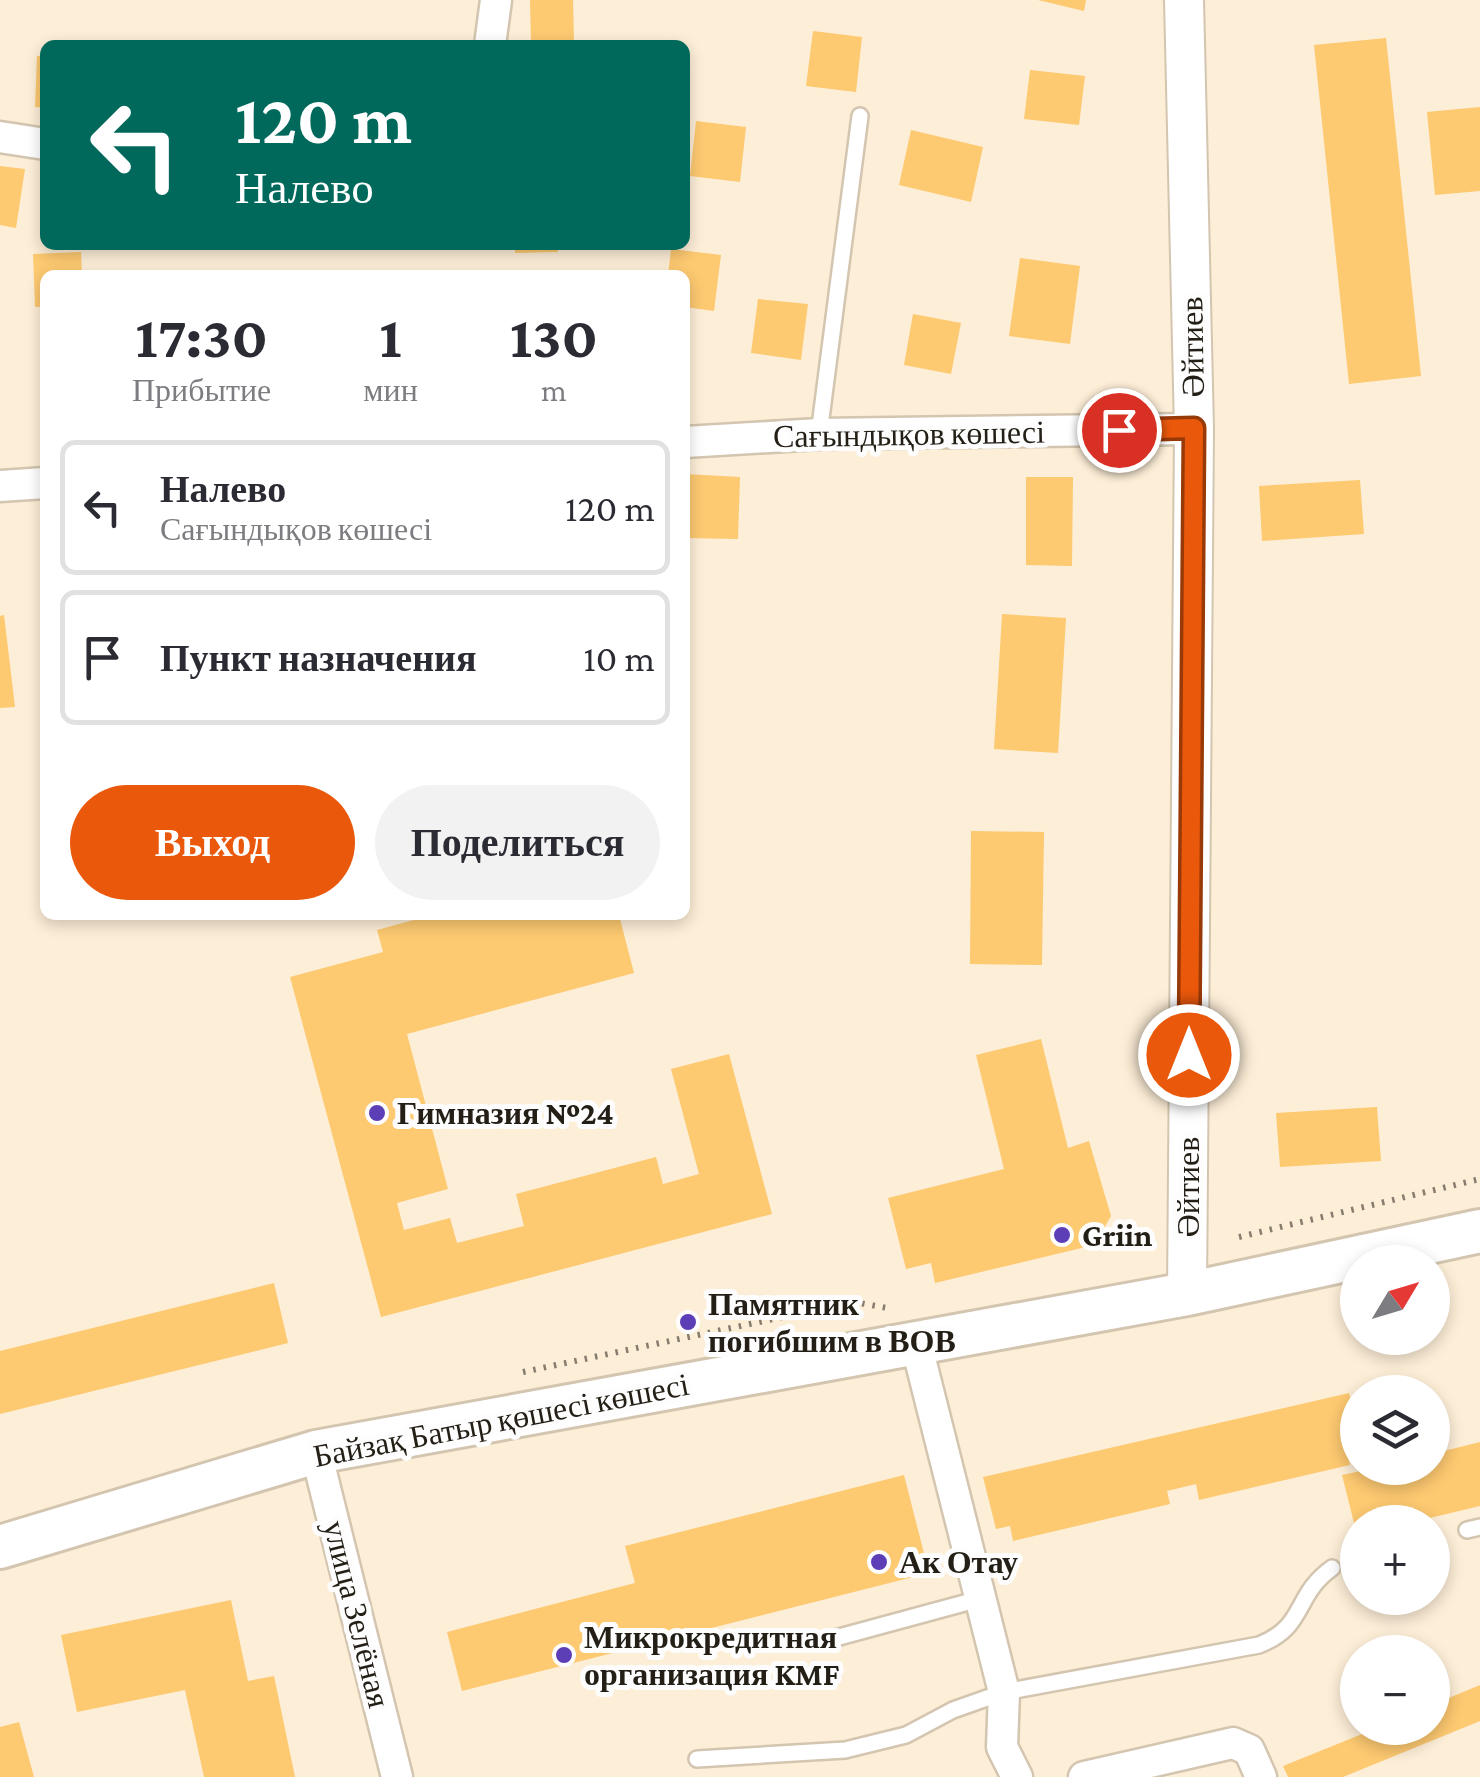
<!DOCTYPE html>
<html lang="ru">
<head>
<meta charset="utf-8">
<style>
	body { margin:0; font-family:"Crimson Pro",serif; background:#f2f2f3; color:#2b2b33; height:100vh; display:flex; flex-direction:column; font-size:38px; white-space:nowrap }
	* { box-sizing:border-box; margin:0 }
	p { font-size:32px; color:#7c7c81 }
	.icon { flex:none; width:55px; height:55px; fill:none; stroke:currentColor; stroke-width:2; stroke-linecap:round; stroke-linejoin:round }
	.map { position:relative; flex:1; overflow:hidden }
	.drawer { position:absolute; left:40px; top:270px; width:650px; height:650px; display:flex; flex-direction:column; background:#fff; border-radius:15px; box-shadow:0 5px 15px #0003 }
	.drawer>* { flex:none }
	.hud { position:absolute; left:40px; top:40px; width:650px; height:210px; border-radius:15px; box-shadow:0 5px 15px #0003; background:#00695c; color:#fff; overflow:hidden }
	.needle { width:65px; rotate:52deg }
	.controls { position:absolute; left:1340px; top:1245px; display:grid; gap:20px }
	.controls a { display:grid; place-items:center; width:110px; height:110px; border-radius:50%; background:#fff; box-shadow:0 5px 15px #0003; font-size:50px }
	.pin { position:absolute; display:grid; place-items:center; width:85px; height:85px; color:#fff; margin:-42px; border:5px solid #fff; border-radius:50%; box-shadow:0 2px 10px #0007 }
	.me { position:absolute; width:110px; margin:-55px; rotate:0deg; stroke-linejoin:round; filter:drop-shadow(0 0 8px #0008) }
	.turn { display:flex; align-items:center; gap:35px; height:210px; padding:0 30px; font-size:45px }
	.turn .icon { width:130px; height:130px; stroke-width:2.5 }
	.turn b { display:block; font-size:70px; line-height:85px }
	.eta { display:flex; justify-content:space-evenly; align-items:center; height:170px; text-align:center }
	.eta b { font-size:60px; font-weight:700; line-height:70px }
	.action { display:flex; gap:20px; margin-top:auto; padding:20px 30px }
	.action a { flex:1; height:115px; border-radius:60px; background:#ea580c; color:#fff; font-size:40px; font-weight:700; line-height:115px; text-align:center }
	.action a+a { background:#f2f2f3; color:#2b2b33 }
	ul { padding:0; list-style:none }
	li { display:flex; align-items:center; gap:30px; height:135px; margin:0 20px 15px; padding:0 10px; border:5px solid #e1e1e2; border-radius:15px }
	li div { flex:1 }
	li b { display:block; font-size:38px }
	li em { font-style:normal }
	.map>svg:first-child { display:block }
	.building { fill:#fdc971 }
	.lines { fill:none; stroke-linecap:round; stroke-linejoin:round }
	.service-casing { stroke:#d3c5af; stroke-width:20 }
	.minor-casing { stroke:#d3c5af; stroke-width:35 }
	.tertiary-casing { stroke:#d3c5af; stroke-width:42 }
	.secondary-casing { stroke:#d3c5af; stroke-width:48 }
	.path { stroke:#877d6e; stroke-width:6; stroke-dasharray:2.5 8; stroke-linecap:butt }
	.service { stroke:#fff; stroke-width:15 }
	.minor { stroke:#fff; stroke-width:30 }
	.tertiary { stroke:#fff; stroke-width:38 }
	.secondary { stroke:#fff; stroke-width:42 }
	.route-casing { stroke:#983908; stroke-width:25 }
	.route { stroke:#ea580c; stroke-width:18 }
	.poi-dot { fill:#5c3eb6; stroke:#fdfdfd; stroke-width:4 }
	.labels { text-anchor:middle; stroke-width:10; stroke-linejoin:round; paint-order:stroke }
	.street-label { font-size:32px; fill:#241f16; stroke:#fdfdfd }
	.poi-label { font-size:32px; font-weight:bold; fill:#241f16; stroke:#fdfdfd; text-anchor:start }
</style>
</head>
<body>
<div class="map">
<svg width="1480" height="1777" viewBox="0 0 1480 1777">
	<rect width="100%" height="100%" fill="#fdeed7"/>
	<path class="building" d="M 530,0 L 573,0 L 574,43 L 531,43 Z
		M 1038,0 L 1086,0 L 1084,11 Z
		M 813,31 L 862,37 L 856,92 L 806,86 Z
		M 1386,38 L 1421,376 L 1349,384 L 1314,45 Z
		M 37,56 L 45,56 L 45,108 L 35,107 Z
		M 1030,70 L 1085,76 L 1079,125 L 1024,119 Z
		M 1480,107 L 1480,191 L 1435,195 L 1427,112 Z
		M 696,121 L 746,127 L 740,182 L 690,176 Z
		M 911,130 L 983,147 L 971,202 L 899,185 Z
		M 0,166 L 25,169 L 16,228 L 0,225 Z
		M 515,245 L 558,245 L 558,252 L 515,253 Z
		M 671,249 L 721,255 L 714,311 L 685,307 L 685,275 L 668,275 Z
		M 81,252 L 82,275 L 45,275 L 45,307 L 35,307 L 33,254 Z
		M 1020,258 L 1080,266 L 1070,344 L 1009,336 Z
		M 758,299 L 808,304 L 801,360 L 751,353 Z
		M 913,314 L 961,323 L 951,374 L 904,365 Z
		M 685,474 L 740,477 L 738,539 L 685,538 Z
		M 1026,477 L 1073,477 L 1072,566 L 1026,565 Z
		M 1360,480 L 1364,534 L 1262,541 L 1259,486 Z
		M 1002,614 L 1066,618 L 1058,753 L 994,749 Z
		M 4,615 L 15,707 L 0,708 L 0,616 Z
		M 971,831 L 1044,832 L 1042,965 L 970,964 Z
		M 432,915 L 619,915 L 634,973 L 407,1034 L 448,1189 L 397,1203 L 404,1230 L 450,1218 L 457,1243 L 524,1226 L 516,1194 L 656,1157 L 663,1184 L 699,1174 L 671,1069 L 729,1054 L 772,1214 L 381,1317 L 290,977 L 383,952 L 377,930 Z
		M 1041,1039 L 1068,1148 L 1089,1141 L 1111,1216 L 1094,1245 L 935,1283 L 931,1263 L 906,1269 L 888,1198 L 1004,1169 L 976,1055 Z
		M 1377,1107 L 1381,1161 L 1280,1167 L 1276,1113 Z
		M 274,1283 L 288,1343 L 0,1414 L 0,1351 Z
		M 1349,1393 L 1358,1431 L 1358,1446 L 1346,1449 L 1350,1465 L 1199,1500 L 1196,1484 L 1167,1491 L 1170,1504 L 1013,1541 L 1010,1526 L 996,1529 L 983,1477 Z
		M 1480,1442 L 1480,1506 L 1413,1522 L 1358,1522 L 1356,1531 L 1342,1475 L 1375,1468 L 1432,1468 L 1432,1454 Z
		M 904,1475 L 929,1573 L 462,1691 L 447,1632 L 635,1583 L 625,1546 Z
		M 231,1600 L 248,1681 L 274,1676 L 295,1777 L 204,1777 L 185,1690 L 77,1712 L 61,1635 Z
		M 1480,1685 L 1480,1721 L 1343,1777 L 1288,1777 L 1283,1766 L 1377,1728 L 1432,1728 L 1432,1705 Z
		M 19,1722 L 34,1777 L 0,1777 L 0,1727 Z"/>
	<g class="lines">
		<defs>
			<path id="service" d="M 819,434 L 860,116
				M 1467,1530 L 1480,1527
				M 828,1640 L 983,1598
				M 697,1759 L 845,1750 L 906,1735 L 953,1710 L 1004,1692 L 1259,1645 C 1307,1626 1293,1596 1332,1568"/>
			<path id="minor" d="M 490,45 L 496,0
				M 0,137 L 45,144
				M 685,442 L 819,434 L 1194,429
				M 0,486 L 45,483
				M 916,1343 L 1004,1692 L 1002,1747 L 1017,1777
				M 316,1452 L 397,1777
				M 1084,1777 L 1233,1743 L 1249,1750 L 1261,1777"/>
			<path id="tertiary" d="M 1184,0 L 1194,429 L 1187,1294"/>
			<path id="secondary" d="M 0,1547 L 316,1452 L 1187,1294 L 1480,1231"/>
		</defs>
		<use href="#service" class="service-casing"/>
		<use href="#minor" class="minor-casing"/>
		<use href="#tertiary" class="tertiary-casing"/>
		<use href="#secondary" class="secondary-casing"/>
		<path class="path" d="M 1239,1237 L 1480,1179
			M 523,1372 L 854,1302 L 887,1308"/>
		<use href="#service" class="service"/>
		<use href="#minor" class="minor"/>
		<use href="#tertiary" class="tertiary"/>
		<use href="#secondary" class="secondary"/>
	</g>
	<g class="lines">
		<defs>
			<path id="route" d="M 1119,430 L 1194,428 L 1189,1055"/>
		</defs>
		<use href="#route" class="route-casing"/>
		<use href="#route" class="route"/>
	</g>
	<g class="poi-dot">
		<circle cx="377" cy="1113" r="10"/>
		<circle cx="1062" cy="1235" r="10"/>
		<circle cx="688" cy="1322" r="10"/>
		<circle cx="879" cy="1562" r="10"/>
		<circle cx="564" cy="1655" r="10"/>
	</g>
	<g class="labels">
		<g class="street-label">
			<text transform="translate(1192 347) rotate(-91)" y="11">Әйтиев</text>
			<text transform="translate(909 434) rotate(-1)" y="11">Сағындықов көшесі</text>
			<text transform="translate(1188 1187) rotate(-90)" y="11">Әйтиев</text>
			<text transform="translate(501 1420) rotate(-11)" y="11">Байзақ Батыр қөшесі көшесі</text>
			<text transform="translate(357 1614) rotate(76)" y="11">улица Зелёная</text>
		</g>
		<g class="poi-label">
			<text x="397" y="1124">Гимназия №24</text>
			<text x="1082" y="1246">Griin</text>
			<text x="708" y="1315">Памятник<tspan x="708" dy="37">погибшим в ВОВ</tspan></text>
			<text x="899" y="1573">Ак Отау</text>
			<text x="584" y="1648">Микрокредитная<tspan x="584" dy="37">организация KMF</tspan></text>
		</g>
	</g>
</svg>
<div class="controls">
<a><svg class="needle" viewBox="-14 -14 28 28"><path d="M0-13l5 13h-10z" fill="#e53935"/><path d="M0 13l5-13h-10z" fill="#7c7c81"/></svg></a>
<a><svg class="icon" aria-label="layers" viewBox="0 0 24 24"><path d="M12 4l9 5-9 5-9-5zM3 14l9 5 9-5"/></svg></a>
<a>+</a>
<a>−</a>
</div>
<div class="pin" style="left:1119px;top:430px;background:#d93025"><svg class="icon" aria-label="arrive" viewBox="0 0 24 24"><path d="M6 21V4h12l-3 4 3 4H6"/></svg></div>
<svg class="me" style="left:1189px;top:1055px" viewBox="-20 -20 40 40"><circle r="17" fill="#ea580c" stroke="#fff" stroke-width="3"/><path d="M0-11L8 9 0 5-8 9z" fill="#fff"/></svg>
<div class="hud">
<div class="turn"><svg class="icon" aria-label="left" viewBox="0 0 24 24"><path d="M17 20v-9H6M10 6l-5 5 5 5"/></svg><div><b>120 m</b>Налево</div></div>
</div>
<section class="drawer">
<div class="eta">
<div><b>17:30</b><p>Прибытие</p></div>
<div><b>1</b><p>мин</p></div>
<div><b>130</b><p>m</p></div>
</div>
<ul>
<li><svg class="icon" aria-label="left" viewBox="0 0 24 24"><path d="M17 20v-9H6M10 6l-5 5 5 5"/></svg><div><b>Налево</b><p>Сағындықов көшесі</p></div><em>120 m</em></li>
<li><svg class="icon" aria-label="arrive" viewBox="0 0 24 24"><path d="M6 21V4h12l-3 4 3 4H6"/></svg><div><b>Пункт назначения</b></div><em>10 m</em></li>
</ul>
<div class="action"><a>Выход</a><a>Поделиться</a></div>
</section>
</div>
</body>
</html>
